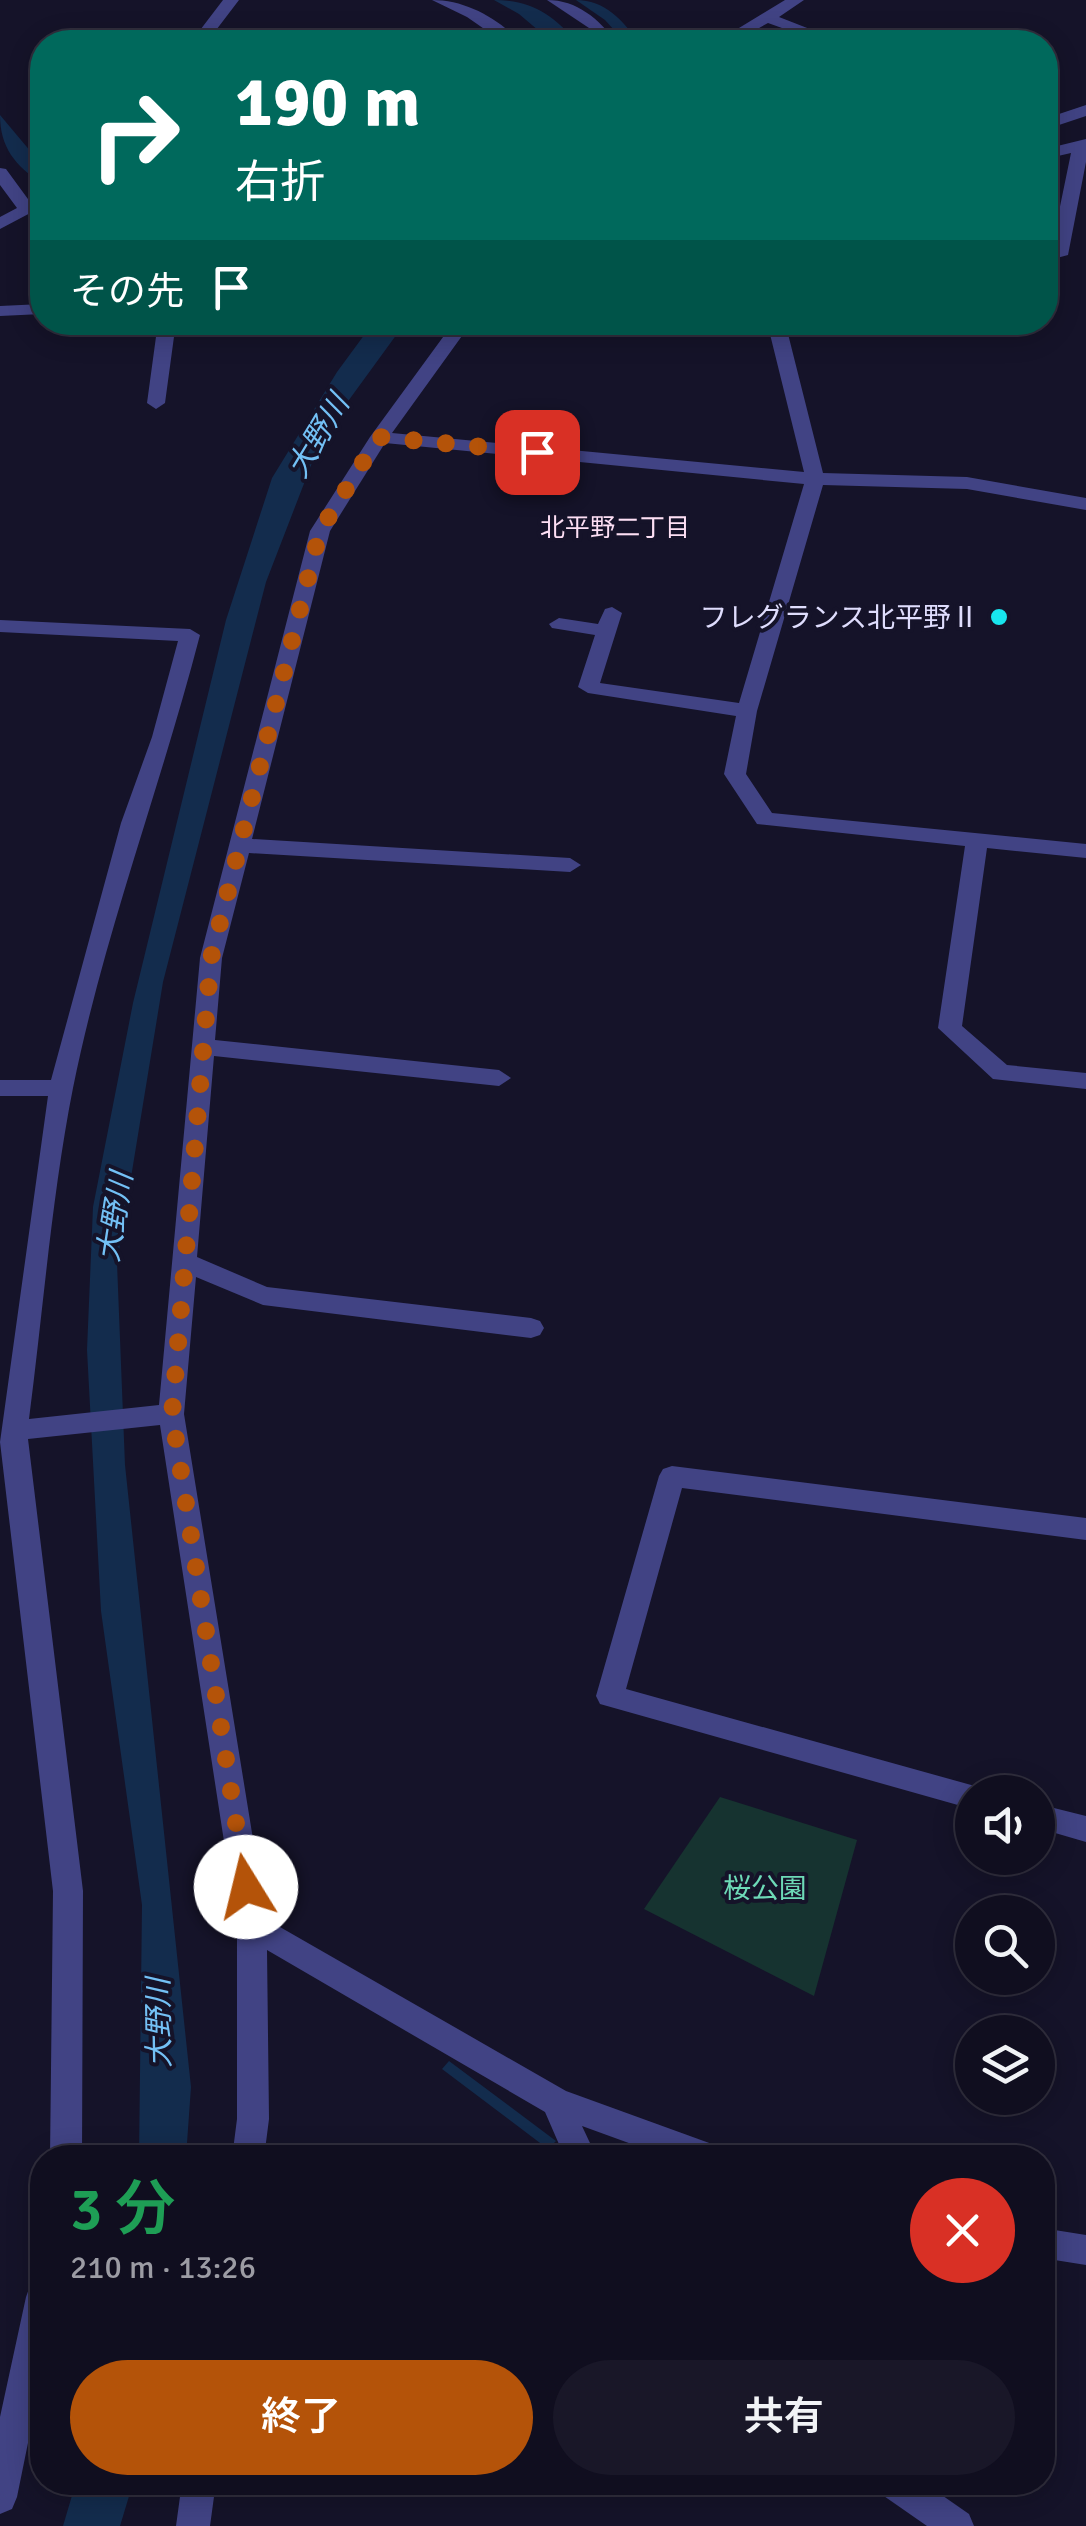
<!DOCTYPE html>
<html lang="ja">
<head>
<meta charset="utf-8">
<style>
	body { margin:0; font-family:Signika,"Noto Sans JP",sans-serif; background:#191728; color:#f1f3f6; height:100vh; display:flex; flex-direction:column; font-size:38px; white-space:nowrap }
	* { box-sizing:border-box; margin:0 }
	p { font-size:32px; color:#9c9ca4 }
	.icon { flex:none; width:55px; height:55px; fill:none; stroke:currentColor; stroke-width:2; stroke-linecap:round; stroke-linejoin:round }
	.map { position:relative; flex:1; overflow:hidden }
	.details { position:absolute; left:30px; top:2145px; width:1025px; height:350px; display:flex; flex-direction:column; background:#100e1f; border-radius:40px; box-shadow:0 5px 25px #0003,0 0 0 2px #302e3d }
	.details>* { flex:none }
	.banner { position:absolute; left:30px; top:30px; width:1028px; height:305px; border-radius:40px; box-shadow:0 5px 25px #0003,0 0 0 2px #302e3d; background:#00695c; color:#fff; overflow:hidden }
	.controls { position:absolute; left:955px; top:1775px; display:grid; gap:20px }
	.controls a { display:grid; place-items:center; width:100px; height:100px; border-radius:50%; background:#100e1f; box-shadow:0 5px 25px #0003,0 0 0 2px #302e3d; font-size:50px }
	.pin { position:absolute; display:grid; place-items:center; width:85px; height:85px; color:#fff; margin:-42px; border-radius:20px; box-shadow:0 5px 15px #0006 }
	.me { position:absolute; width:110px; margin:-55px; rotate:351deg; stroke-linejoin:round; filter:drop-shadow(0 0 8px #0008) }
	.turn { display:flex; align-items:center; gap:35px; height:210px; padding:0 40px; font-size:45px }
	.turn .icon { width:130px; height:130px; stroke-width:2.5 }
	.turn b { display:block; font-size:70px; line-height:85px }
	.then { display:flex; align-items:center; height:95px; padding:0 40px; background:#0003; gap:20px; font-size:38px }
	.round { display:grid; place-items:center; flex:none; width:105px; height:105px; border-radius:52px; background:#191728 }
	.head { display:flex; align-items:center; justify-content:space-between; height:170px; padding:0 40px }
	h1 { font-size:60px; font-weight:600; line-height:75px; color:#1e9e55 }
	.cta { display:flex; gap:20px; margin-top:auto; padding:20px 40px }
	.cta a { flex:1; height:115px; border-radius:60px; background:#b45309; color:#fff; font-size:40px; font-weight:600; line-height:115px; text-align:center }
	.cta a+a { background:#191728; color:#f1f3f6 }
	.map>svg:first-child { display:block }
	.green { fill:#163330 }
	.water { fill:#132c4d }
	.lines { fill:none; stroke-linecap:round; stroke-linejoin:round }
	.stream { fill:#132c4d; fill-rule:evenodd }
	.minor { fill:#414384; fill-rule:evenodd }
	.route { stroke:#b45309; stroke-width:18; stroke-dasharray:0 32.4 }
	.poi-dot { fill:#18e5ee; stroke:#151329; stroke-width:4 }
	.labels { text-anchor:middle; stroke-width:8; stroke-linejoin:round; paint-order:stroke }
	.far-neighbourhood-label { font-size:25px; fill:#fddff4; stroke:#151329 }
	.poi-label { font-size:28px; fill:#dfddfd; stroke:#151329; text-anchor:end }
	.park-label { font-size:28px; fill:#6dd9b7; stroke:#151329 }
	.water-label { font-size:30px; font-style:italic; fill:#73c0f5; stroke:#151329 }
</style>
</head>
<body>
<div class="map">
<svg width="1086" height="2526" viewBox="0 0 1086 2526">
	<rect width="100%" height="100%" fill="#151329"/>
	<path class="green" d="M 720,1797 L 857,1840 L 814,1996 L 644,1909 Z"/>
	<path class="water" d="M 494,0 C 531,0 553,15 577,42 L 552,42 L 519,14 Z
		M 0,115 L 42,165 L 42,183 C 15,166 0,147 0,115 Z
		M 373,323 L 405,323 L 322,437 L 266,582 L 163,982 L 117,1263 L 125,1465 L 191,2087 L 186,2157 L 139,2158 L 142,1905 L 101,1611 L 87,1350 L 93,1207 L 133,1003 L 226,620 L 272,478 L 337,372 Z
		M 449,2061 L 556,2141 L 548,2149 L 442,2069 Z
		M 76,2482 L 133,2483 L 120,2526 L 63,2526 Z"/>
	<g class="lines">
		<path class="stream" d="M 576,0 C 605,0 622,20 639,42 L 625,42 L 605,20 Z"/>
		<path class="minor" d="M 223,0 L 239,0 L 207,42 L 191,42 Z
			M 432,0 C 466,0 497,18 521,42 L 503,42 L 467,17 Z
			M 547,0 C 577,0 599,19 616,42 L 600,42 L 589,28 Z
			M 785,0 L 804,0 L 779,17 L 843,42 L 821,42 L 768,23 L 734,42 L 716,42 Z
			M 1086,105 L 1086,116 L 1053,127 L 1045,125 L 1045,114 L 1053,116 Z
			M 1086,139 L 1086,162 L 1068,255 L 1053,259 L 1050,255 L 1071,153 L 1045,159 L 1045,149 Z
			M 0,168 L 6,169 L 36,210 L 0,229 L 0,217 L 17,208 L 0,185 Z
			M 42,304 L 42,314 L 0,316 L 0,306 Z
			M 158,322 L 176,322 L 165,403 L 156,409 L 147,403 Z
			M 454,322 L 472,322 L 392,433 L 804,472 L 767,322 L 785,322 L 823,473 L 967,477 L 1086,498 L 1086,510 L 967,489 L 823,485 L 757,711 L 746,774 L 772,813 L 1086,844 L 1086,858 L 987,848 L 962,1026 L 1007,1065 L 1086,1073 L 1086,1089 L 993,1079 L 938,1028 L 965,846 L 757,824 L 724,774 L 736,716 L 588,693 L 578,687 L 595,635 L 552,628 L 549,624 L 559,618 L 598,624 L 605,609 L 612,607 L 622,613 L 600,683 L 739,703 L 804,484 L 385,443 L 330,531 L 252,839 L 570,858 L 581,865 L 570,872 L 249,853 L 222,958 L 215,1040 L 499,1070 L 511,1078 L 499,1086 L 214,1056 L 197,1257 L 267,1287 L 531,1318 L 540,1321 L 544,1328 L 540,1335 L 531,1338 L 263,1305 L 196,1277 L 184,1414 L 266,1919 L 566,2091 L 723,2148 L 728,2158 L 670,2158 L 582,2126 L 597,2158 L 565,2158 L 545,2112 L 267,1950 L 269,2119 L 264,2158 L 232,2158 L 237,2119 L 237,1926 L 160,1425 L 28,1439 L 83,1891 L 82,2158 L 50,2158 L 53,1891 L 0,1442 L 48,1096 L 0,1096 L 0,1080 L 51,1080 L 121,823 L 152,737 L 178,641 L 0,632 L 0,620 L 190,629 L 200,635 C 161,786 104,934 73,1088 C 52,1194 43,1311 29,1419 L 159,1405 L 200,958 L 310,531 L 370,437 Z
			M 672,1466 L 1086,1518 L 1086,1540 L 682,1488 L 626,1689 L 982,1788 L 984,1792 L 972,1792 L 972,1809 L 600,1704 L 596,1696 L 659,1476 L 663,1469 Z
			M 1038,1804 L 1086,1816 L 1086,1842 L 1038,1828 Z
			M 1042,2228 L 1086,2235 L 1086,2265 L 1042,2258 Z
			M 42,2281 L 42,2374 L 17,2497 L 12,2509 L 0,2514 L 0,2417 L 26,2297 L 30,2286 Z
			M 182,2482 L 216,2482 L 210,2526 L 176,2526 Z
			M 876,2482 L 923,2482 L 969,2514 L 974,2526 L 927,2526 L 881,2494 Z"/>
	</g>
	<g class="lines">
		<path class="route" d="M 246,1887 L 172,1414 L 211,958 L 320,531 L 379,437 L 537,452"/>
	</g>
	<circle class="poi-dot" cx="999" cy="617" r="10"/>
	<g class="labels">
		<g class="far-neighbourhood-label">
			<text x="615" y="536">北平野二丁目</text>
		</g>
		<g class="poi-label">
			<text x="979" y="627">フレグランス北平野Ⅱ</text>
		</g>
		<g class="park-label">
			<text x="765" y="1898">桜公園</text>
		</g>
		<g class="water-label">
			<text transform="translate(318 436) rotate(-59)" y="10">大野川</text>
			<text transform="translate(115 1217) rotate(-81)" y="10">大野川</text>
			<text transform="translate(159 2023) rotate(-91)" y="10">大野川</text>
		</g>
	</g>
</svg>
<div class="controls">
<a><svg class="icon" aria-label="sound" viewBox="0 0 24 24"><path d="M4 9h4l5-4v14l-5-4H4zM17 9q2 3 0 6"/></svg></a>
<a><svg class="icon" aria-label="search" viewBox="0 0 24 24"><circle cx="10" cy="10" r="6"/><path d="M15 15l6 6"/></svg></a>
<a><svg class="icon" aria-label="layers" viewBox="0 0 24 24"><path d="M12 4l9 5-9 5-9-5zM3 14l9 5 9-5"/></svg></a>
</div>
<div class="pin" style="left:537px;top:452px;background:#d93025"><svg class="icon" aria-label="arrive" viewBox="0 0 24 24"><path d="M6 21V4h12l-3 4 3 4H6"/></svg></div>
<svg class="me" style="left:246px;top:1887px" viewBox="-20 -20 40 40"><circle r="19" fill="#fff"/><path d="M0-13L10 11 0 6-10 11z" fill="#b45309"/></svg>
<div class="banner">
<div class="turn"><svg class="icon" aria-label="right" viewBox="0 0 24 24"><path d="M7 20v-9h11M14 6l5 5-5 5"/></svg><div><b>190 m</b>右折</div></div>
<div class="then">その先<svg class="icon" aria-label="arrive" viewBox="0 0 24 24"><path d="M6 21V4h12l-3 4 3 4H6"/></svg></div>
</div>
<section class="details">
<div class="head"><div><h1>3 分</h1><p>210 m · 13:26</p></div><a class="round" style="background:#d93025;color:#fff"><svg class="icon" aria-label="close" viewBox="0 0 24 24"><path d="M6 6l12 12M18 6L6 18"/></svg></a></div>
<div class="cta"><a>終了</a><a>共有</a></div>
</section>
</div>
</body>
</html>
